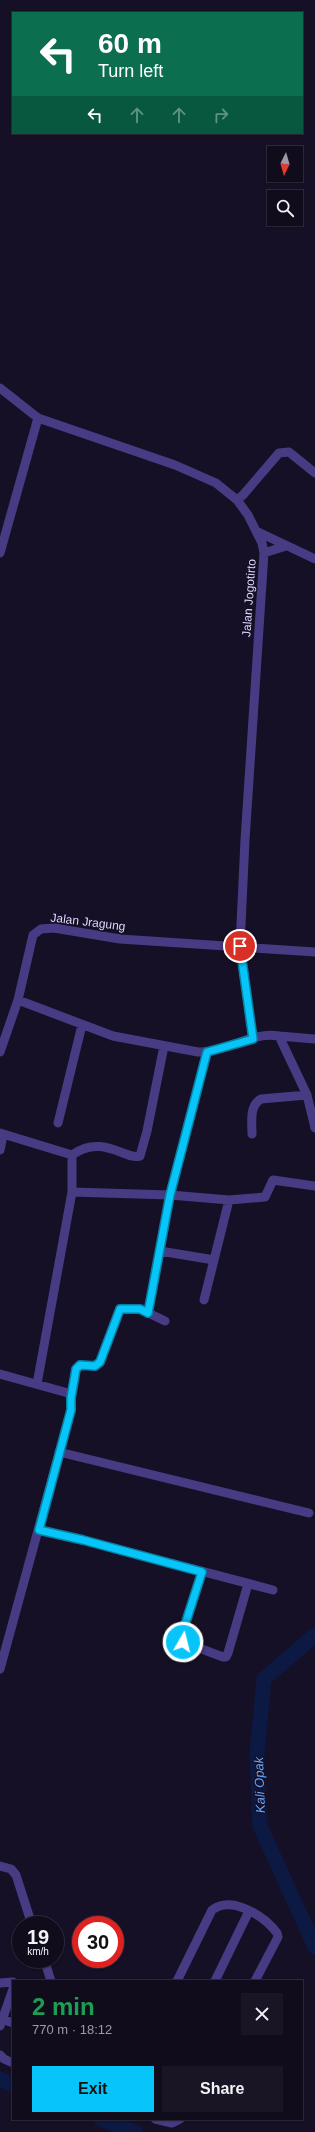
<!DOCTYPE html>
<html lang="en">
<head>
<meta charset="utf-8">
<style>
	body { margin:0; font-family:Arial,sans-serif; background:#191525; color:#f1f3f6; height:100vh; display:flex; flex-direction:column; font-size:15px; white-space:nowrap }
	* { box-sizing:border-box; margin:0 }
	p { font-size:13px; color:#9c9ba3 }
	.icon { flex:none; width:22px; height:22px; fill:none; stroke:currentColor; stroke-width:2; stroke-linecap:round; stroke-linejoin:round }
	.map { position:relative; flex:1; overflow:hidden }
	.sheet { position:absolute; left:12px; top:1980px; width:291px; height:140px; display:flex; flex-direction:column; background:#100c1c; border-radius:0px; box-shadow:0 1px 3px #0004,0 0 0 1px #302c3b }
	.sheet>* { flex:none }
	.guide { position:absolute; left:12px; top:12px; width:291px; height:122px; border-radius:0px; box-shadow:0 1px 3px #0004,0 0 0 1px #302c3b; background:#0b6e4f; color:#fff; overflow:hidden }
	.needle { width:26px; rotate:185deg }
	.fabs { position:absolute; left:267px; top:146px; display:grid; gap:8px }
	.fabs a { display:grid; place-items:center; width:36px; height:36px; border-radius:0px; background:#100c1c; box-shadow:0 1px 3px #0004,0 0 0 1px #302c3b; font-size:20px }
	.speed { position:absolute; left:12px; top:1916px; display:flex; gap:8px; font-size:20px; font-weight:700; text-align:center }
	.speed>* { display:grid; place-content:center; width:52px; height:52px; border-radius:50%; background:#100c1c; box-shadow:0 1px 3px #0004,0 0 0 1px #302c3b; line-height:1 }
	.speed small { font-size:10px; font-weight:400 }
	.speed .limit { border:6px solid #d22; background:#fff; color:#111 }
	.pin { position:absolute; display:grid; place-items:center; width:34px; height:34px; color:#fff; margin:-17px; border:2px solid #fff; border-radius:50%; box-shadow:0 1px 4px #0007 }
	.me { position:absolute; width:44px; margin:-22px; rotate:8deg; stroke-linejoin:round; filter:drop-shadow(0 0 3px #0008) }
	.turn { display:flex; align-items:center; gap:14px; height:84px; padding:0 20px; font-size:18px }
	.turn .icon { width:52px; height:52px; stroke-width:2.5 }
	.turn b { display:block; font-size:28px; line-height:34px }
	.lanes { display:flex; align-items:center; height:38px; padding:0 20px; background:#0003; justify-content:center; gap:20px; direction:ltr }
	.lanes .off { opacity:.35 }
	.round { display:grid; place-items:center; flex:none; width:42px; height:42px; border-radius:0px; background:#191525 }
	.head { display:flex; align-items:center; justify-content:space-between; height:68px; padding:0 20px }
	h1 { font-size:24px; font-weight:700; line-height:30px; color:#1e9e55 }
	.button { display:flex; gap:8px; margin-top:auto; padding:8px 20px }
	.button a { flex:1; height:46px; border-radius:0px; background:#07c4f9; color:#111; font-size:16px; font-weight:700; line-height:46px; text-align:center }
	.button a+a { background:#191525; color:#f1f3f6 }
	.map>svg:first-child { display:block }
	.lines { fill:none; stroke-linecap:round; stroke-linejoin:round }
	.river { stroke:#0c1943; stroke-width:15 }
	.minor { stroke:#473c84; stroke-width:9 }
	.route-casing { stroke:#057fa2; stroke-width:10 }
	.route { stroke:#07c4f9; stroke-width:7 }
	.labels { text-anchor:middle; stroke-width:3; stroke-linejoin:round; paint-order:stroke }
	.street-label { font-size:12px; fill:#dfd6fe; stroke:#161026 }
	.water-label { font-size:13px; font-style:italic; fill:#67a5fb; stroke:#161026 }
</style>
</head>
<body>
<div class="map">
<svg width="315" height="2132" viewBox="0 0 315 2132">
	<rect width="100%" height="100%" fill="#161026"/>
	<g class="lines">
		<path class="river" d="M 315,1635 L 264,1679 L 257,1754 L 260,1826 L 315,1947
			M 0,2079 L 13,2085
			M 101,2119 L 135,2132"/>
		<path class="minor" d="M 0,388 L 38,418 L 175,465 L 216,483 L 237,500 L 248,515 L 262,543 L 264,553 L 245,840 L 240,946 L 253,1039
			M 237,500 L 243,495 L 279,453 L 289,452 L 315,473
			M 256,531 L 315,559
			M 0,553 L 38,418
			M 264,553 L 286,546
			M 18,1000 L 113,1036 L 198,1052 C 225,1053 252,1031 279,1036 L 307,1095 L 315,1128
			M 279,1036 L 315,1039
			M 0,1052 L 18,1000 L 33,935 L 41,929 L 54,928 L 120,939 L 315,952
			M 58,1123 L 82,1025
			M 0,1133 L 72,1155 L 72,1192 L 37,1384
			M 252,1134 C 252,1121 249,1106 261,1099 L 307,1095
			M 0,1150 L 3,1135
			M 72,1155 C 103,1133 126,1161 140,1156 L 147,1131 L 164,1046
			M 72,1192 L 170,1195 L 229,1200 L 265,1197 L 273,1180 L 315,1186
			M 160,1251 L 214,1260
			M 204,1300 L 229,1200
			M 148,1313 L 170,1195 L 207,1052
			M 0,1374 L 68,1393 L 71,1398 L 71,1410 L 0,1669
			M 71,1398 L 76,1369 L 80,1365 L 95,1366 L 100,1362 L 120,1309 L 140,1309 L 165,1321
			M 59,1452 L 309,1513
			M 39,1530 L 83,1540 L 273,1590
			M 202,1572 L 182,1634 L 183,1642 L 223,1657 L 226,1657 L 228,1653 L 248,1584
			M 0,1866 L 11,1869 L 16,1875 L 32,1925
			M 44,1959 L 51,1981
			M 177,1981 L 212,1910 C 232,1895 264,1916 277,1933 L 278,1937 L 255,1981
			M 215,1981 L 249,1911
			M 0,1983 L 13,1982
			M 2,2019 L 13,2023
			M 0,2026 L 13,1989
			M 0,2055 L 4,2059 L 13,2063
			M 155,2119 L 172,2123 L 180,2119"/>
	</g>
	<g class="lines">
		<defs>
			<path id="route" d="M 183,1642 L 182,1634 L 202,1572 L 83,1540 L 39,1530 L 71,1410 L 71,1398 L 76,1369 L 80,1365 L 95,1366 L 100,1362 L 120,1309 L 140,1309 L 148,1313 L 170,1195 L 207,1052 L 253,1039 L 240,946"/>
		</defs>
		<use href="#route" class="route-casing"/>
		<use href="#route" class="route"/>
	</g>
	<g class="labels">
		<g class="street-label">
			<text transform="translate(249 598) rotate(-86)" y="4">Jalan Jogotirto</text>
			<text transform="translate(88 922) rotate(7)" y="4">Jalan Jragung</text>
		</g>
		<g class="water-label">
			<text transform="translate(259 1785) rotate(-92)" y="5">Kali Opak</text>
		</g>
	</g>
</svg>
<div class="fabs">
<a><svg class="needle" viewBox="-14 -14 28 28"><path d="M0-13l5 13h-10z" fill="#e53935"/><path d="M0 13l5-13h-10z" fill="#9c9ba3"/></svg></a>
<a><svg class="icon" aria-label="search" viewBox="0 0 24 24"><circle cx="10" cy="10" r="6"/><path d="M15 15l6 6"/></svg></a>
</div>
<div class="speed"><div>19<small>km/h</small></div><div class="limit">30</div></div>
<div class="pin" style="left:240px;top:946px;background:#d93025"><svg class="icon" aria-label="arrive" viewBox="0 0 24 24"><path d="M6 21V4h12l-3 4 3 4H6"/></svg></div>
<svg class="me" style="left:183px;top:1642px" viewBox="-20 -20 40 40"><circle r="17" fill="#07c4f9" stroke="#fff" stroke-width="3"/><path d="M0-11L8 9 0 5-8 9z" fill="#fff"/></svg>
<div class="guide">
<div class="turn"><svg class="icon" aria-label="left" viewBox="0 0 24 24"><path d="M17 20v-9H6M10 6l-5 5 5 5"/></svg><div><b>60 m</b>Turn left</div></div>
<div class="lanes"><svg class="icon" aria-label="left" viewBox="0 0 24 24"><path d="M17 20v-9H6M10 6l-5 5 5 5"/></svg><svg class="icon off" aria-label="ahead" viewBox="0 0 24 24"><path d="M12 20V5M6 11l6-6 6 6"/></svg><svg class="icon off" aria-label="ahead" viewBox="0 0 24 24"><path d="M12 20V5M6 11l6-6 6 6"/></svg><svg class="icon off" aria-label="right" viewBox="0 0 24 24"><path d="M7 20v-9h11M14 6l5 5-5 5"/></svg></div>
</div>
<section class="sheet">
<div class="head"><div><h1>2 min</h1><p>770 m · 18:12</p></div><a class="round"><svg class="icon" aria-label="close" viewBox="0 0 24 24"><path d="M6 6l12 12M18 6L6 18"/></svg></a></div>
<div class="button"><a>Exit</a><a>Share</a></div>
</section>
</div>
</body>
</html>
